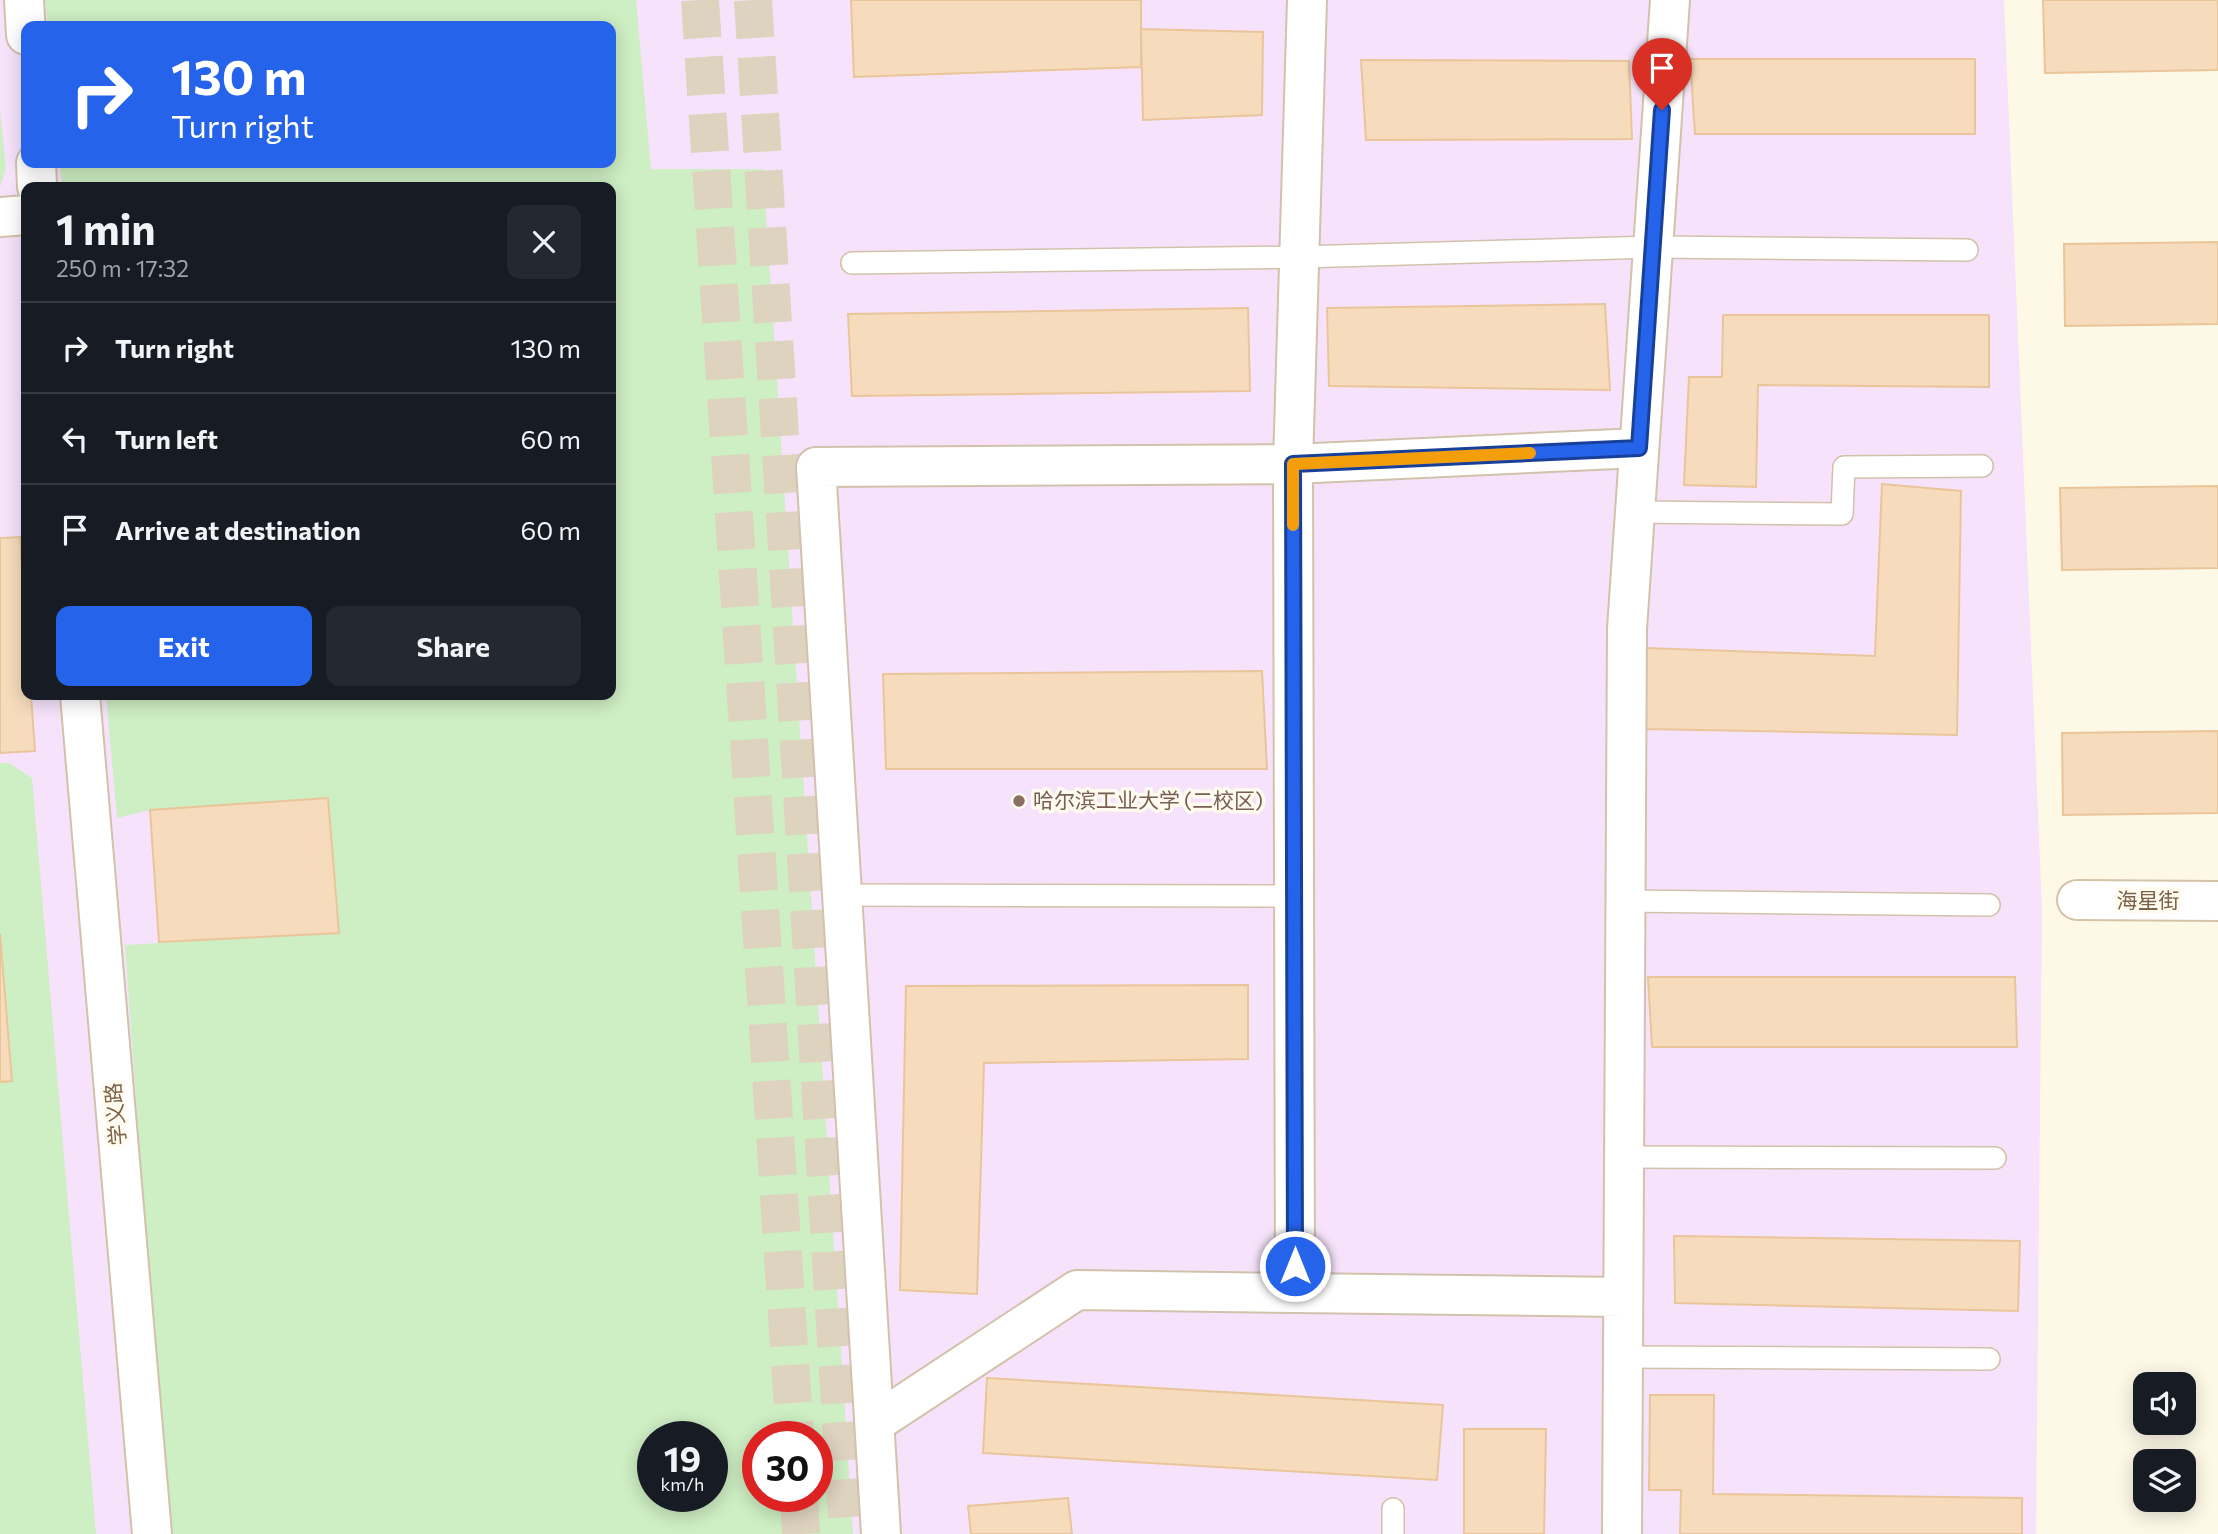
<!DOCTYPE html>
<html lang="en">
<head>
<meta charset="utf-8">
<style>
	body { margin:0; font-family:Commissioner,"Noto Sans SC",sans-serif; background:#242831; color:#f1f3f6; height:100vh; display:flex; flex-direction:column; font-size:26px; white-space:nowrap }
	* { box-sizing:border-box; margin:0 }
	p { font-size:23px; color:#9ea1a6 }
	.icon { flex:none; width:38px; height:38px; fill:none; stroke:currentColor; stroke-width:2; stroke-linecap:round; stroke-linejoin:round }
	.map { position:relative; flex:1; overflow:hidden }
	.side { position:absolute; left:21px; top:182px; width:595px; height:518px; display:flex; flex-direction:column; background:#171b24; border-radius:14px; box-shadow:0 4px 18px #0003 }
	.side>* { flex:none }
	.hud { position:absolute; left:21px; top:21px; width:595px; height:147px; border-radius:14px; box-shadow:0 4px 18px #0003; background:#2563eb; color:#fff; overflow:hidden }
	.controls { position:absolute; left:2133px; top:1372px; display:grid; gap:14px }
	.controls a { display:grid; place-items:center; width:63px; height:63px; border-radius:14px; background:#171b24; box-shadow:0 4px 18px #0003; font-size:35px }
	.speed { position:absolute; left:637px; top:1421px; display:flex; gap:14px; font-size:35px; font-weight:700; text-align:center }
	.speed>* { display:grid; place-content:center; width:91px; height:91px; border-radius:50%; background:#171b24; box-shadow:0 4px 18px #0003; line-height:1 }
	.speed small { font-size:18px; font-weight:400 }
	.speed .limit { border:10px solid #d22; background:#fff; color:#111 }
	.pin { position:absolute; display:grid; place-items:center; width:60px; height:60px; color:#fff; margin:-72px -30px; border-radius:50% 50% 50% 0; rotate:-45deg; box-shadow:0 0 7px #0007 }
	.pin .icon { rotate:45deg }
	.me { position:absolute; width:77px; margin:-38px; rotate:0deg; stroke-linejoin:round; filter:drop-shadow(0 0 5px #0008) }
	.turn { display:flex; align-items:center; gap:24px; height:147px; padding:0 35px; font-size:32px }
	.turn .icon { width:91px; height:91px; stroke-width:2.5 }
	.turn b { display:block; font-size:49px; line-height:60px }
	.round { display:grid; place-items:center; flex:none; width:74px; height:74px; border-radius:14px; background:#242831 }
	.headline { display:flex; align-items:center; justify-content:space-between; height:119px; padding:0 35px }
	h1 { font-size:42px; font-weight:700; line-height:52px }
	.action { display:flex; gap:14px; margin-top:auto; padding:14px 35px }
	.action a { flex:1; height:80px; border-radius:14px; background:#2563eb; color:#fff; font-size:28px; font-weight:700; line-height:80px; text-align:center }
	.action a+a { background:#242831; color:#f1f3f6 }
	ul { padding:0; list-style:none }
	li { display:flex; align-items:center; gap:21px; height:91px; padding:0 35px; border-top:2px solid #363941 }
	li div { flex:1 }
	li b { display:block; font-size:26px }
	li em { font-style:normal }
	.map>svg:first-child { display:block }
	.education { fill:#f6e3fb; fill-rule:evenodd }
	.green { fill:#ceeec3; fill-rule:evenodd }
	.building { fill:#f6dcbc; stroke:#eac59a; stroke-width:2 }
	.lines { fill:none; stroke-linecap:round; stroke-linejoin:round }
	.secondary-tunnel { stroke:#ddd3bf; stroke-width:38; stroke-dasharray:38 19; stroke-linecap:butt }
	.lane-casing { stroke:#d2c2ab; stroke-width:24 }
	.street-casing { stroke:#d2c2ab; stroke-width:42 }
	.secondary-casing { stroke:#d5c3a8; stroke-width:42 }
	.lane { stroke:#fff; stroke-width:21 }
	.street { stroke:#fff; stroke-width:38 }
	.secondary { stroke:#fff; stroke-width:38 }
	.route-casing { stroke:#184099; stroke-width:18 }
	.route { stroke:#2563eb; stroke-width:12 }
	.slow { stroke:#f59e0b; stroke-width:12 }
	.education-dot { fill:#8d6e63; stroke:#fffbef; stroke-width:2.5 }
	.labels { text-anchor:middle; stroke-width:7; stroke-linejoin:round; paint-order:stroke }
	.education-label { font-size:21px; fill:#785e54; stroke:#fffbef; text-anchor:start }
	.street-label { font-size:21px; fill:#7b6248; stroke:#fffbef }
</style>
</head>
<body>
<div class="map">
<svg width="2218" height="1534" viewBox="0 0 2218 1534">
	<rect width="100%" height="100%" fill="#fef9e7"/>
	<path class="education" d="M 0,0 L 2004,0 L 2042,908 L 2036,1534 L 0,1534 ZM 26,26 L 611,26 L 611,163 L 26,163 ZM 26,187 L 611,187 L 611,695 L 26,695 ZM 653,1437 L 712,1437 L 712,1496 L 653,1496 ZM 758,1437 L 817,1437 L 817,1496 L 758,1496 Z"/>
	<path class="green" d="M 45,0 L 636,0 L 651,169 L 763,169 L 853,1534 L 167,1534 L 125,945 L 339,932 L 328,799 L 150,810 L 117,818 L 106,695 L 611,695 L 611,187 L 62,187 L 60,163 L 611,163 L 611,26 L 48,26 ZM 653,1437 L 712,1437 L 712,1496 L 653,1496 ZM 758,1437 L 817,1437 L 817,1496 L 758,1496 Z
		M 0,110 L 6,168 L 0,187 Z
		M 0,763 L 9,763 L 32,778 L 96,1534 L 0,1534 L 0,1082 L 12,1080 L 0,934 Z"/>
	<path class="building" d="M 851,0 L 1141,0 L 1141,67 L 854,77 Z
		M 2043,0 L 2218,0 L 2218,70 L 2045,73 Z
		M 1141,29 L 1263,32 L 1262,115 L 1143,120 Z
		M 1690,59 L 1975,59 L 1975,134 L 1695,134 Z
		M 1361,60 L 1629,61 L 1632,139 L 1366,140 Z
		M 2218,242 L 2218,324 L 2065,326 L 2064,244 Z
		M 1605,304 L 1610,390 L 1329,386 L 1327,308 Z
		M 1248,308 L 1250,391 L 852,396 L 848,314 Z
		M 1723,315 L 1989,315 L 1989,387 L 1758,385 L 1756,487 L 1684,485 L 1689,377 L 1722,377 Z
		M 1882,484 L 1961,491 L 1957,735 L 1644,729 L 1647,648 L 1875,656 Z
		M 2218,486 L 2218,568 L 2062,570 L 2060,488 Z
		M 20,537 L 26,622 L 26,695 L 31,695 L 35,751 L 0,753 L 0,538 Z
		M 1262,671 L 1267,769 L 886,769 L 883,674 Z
		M 2218,731 L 2218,813 L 2063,815 L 2062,733 Z
		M 328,798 L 339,933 L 159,942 L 150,810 Z
		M 0,934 L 12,1081 L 0,1082 Z
		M 1648,977 L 2015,977 L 2017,1047 L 1652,1047 Z
		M 1248,985 L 1248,1059 L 984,1063 L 977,1294 L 900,1290 L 906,986 Z
		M 1674,1236 L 2020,1241 L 2018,1311 L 1675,1303 Z
		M 987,1378 L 1443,1405 L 1437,1480 L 983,1453 Z
		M 1650,1395 L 1714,1395 L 1713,1494 L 2022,1498 L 2022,1534 L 1680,1534 L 1681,1490 L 1649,1490 Z
		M 1464,1429 L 1546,1429 L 1544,1534 L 1464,1534 Z
		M 1068,1498 L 1072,1534 L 971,1534 L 968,1506 Z"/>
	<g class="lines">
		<path class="secondary-tunnel" d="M 700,0 L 795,1437
			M 753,0 L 848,1534
			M 799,1496 L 801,1534"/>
		<defs>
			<path id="lane" d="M 852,263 L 1300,257 L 1653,247 L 1967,250
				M 1635,512 L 1842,514 L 1844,467 L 1982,466
				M 842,895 L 1294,896
				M 1625,901 L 1989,905
				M 1624,1157 L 1995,1158
				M 1623,1357 L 1989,1359
				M 1393,1509 L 1393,1534"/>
			<path id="street" d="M 24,0 L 26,35
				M 1307,0 L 1293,464 L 1295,1293 L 1623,1297
				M 36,163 L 37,187
				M 0,217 L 26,215
				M 80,695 L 152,1534
				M 875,1423 L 1077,1290 L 1295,1293
				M 881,1534 L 816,467 L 1293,464 L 1639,448
				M 1622,1534 L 1627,629 L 1670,0"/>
			<path id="secondary" d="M 2077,900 L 2218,901"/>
		</defs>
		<use href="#lane" class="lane-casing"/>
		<use href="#street" class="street-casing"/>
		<use href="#secondary" class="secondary-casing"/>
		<use href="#lane" class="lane"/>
		<use href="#street" class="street"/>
		<use href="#secondary" class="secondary"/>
	</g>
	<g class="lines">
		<defs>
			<path id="route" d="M 1295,1266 L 1293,464 L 1639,448 L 1662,110"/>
		</defs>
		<use href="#route" class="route-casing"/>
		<use href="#route" class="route"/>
		<path class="slow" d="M 1293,525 L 1293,464 L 1530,453"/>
	</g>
	<circle class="education-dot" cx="1019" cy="801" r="7"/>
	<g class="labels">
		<g class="education-label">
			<text x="1033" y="808">哈尔滨工业大学 (二校区)</text>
		</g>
		<g class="street-label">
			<text x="2148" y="908">海星街</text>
			<text transform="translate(116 1114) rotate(-95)" y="7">学义路</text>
		</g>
	</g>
</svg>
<div class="controls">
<a><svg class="icon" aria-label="sound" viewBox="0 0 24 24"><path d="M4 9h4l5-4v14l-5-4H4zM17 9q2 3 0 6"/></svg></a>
<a><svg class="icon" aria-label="layers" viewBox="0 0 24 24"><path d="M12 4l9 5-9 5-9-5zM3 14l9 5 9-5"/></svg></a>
</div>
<div class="speed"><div>19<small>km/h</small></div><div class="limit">30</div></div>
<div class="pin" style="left:1662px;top:110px;background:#d93025"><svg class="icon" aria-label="arrive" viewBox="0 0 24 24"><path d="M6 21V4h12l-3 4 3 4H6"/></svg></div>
<svg class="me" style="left:1295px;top:1266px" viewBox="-20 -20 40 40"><circle r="17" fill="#2563eb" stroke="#fff" stroke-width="3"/><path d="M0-11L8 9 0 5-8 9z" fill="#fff"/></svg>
<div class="hud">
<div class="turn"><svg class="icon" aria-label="right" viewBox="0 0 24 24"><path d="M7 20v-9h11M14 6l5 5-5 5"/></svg><div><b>130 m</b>Turn right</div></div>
</div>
<section class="side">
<div class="headline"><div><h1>1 min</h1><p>250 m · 17:32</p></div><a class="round"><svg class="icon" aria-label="close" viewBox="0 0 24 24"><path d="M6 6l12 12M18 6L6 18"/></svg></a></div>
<ul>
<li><svg class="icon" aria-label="right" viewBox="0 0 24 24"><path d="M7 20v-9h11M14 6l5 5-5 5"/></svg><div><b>Turn right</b></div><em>130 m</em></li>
<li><svg class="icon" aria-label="left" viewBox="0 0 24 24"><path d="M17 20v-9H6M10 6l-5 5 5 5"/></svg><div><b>Turn left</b></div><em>60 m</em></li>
<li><svg class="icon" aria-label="arrive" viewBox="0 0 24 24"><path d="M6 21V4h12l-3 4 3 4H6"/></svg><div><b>Arrive at destination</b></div><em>60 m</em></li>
</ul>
<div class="action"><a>Exit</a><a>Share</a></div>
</section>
</div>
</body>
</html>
